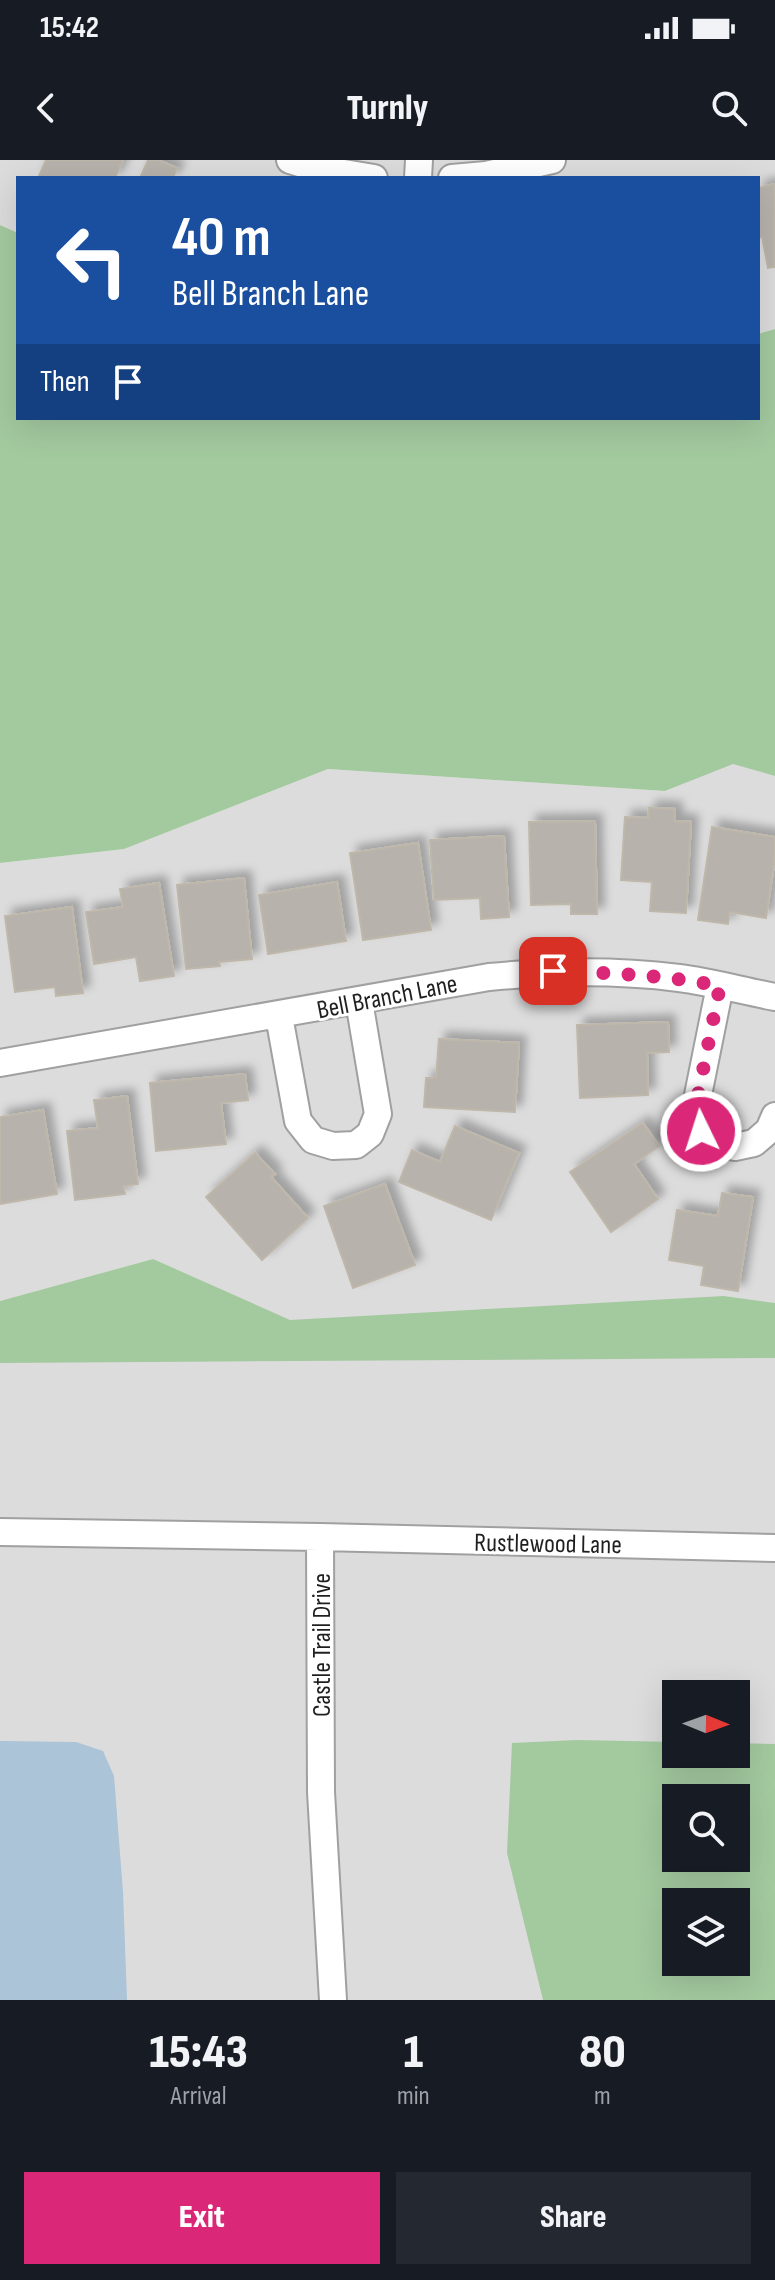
<!DOCTYPE html>
<html lang="en">
<head>
<meta charset="utf-8">
<style>
	body { margin:0; font-family:"Sofia Sans Condensed",sans-serif; background:#242831; color:#f1f3f6; height:100vh; display:flex; flex-direction:column; font-size:30px; white-space:nowrap }
	* { box-sizing:border-box; margin:0 }
	p { font-size:26px; color:#9ea1a6 }
	.icon { flex:none; width:44px; height:44px; fill:none; stroke:currentColor; stroke-width:2; stroke-linecap:round; stroke-linejoin:round }
	.map { position:relative; height:1840px; overflow:hidden }
	.sheet { display:flex; flex-direction:column; background:#171b24; flex:1 }
	.sheet>* { flex:none }
	.guide { position:absolute; left:16px; top:16px; width:744px; height:244px; border-radius:0px; box-shadow:0 8px 32px #0002; background:#1a4fa0; color:#fff; overflow:hidden }
	.needle { width:52px; rotate:91deg }
	.fabs { position:absolute; left:662px; top:1520px; display:grid; gap:16px }
	.fabs a { display:grid; place-items:center; width:88px; height:88px; border-radius:0px; background:#171b24; box-shadow:0 8px 32px #0002; font-size:40px }
	.pin { position:absolute; display:grid; place-items:center; width:68px; height:68px; color:#fff; margin:-34px; border-radius:16px; box-shadow:0 4px 12px #0006 }
	.me { position:absolute; width:88px; margin:-44px; rotate:356deg; stroke-linejoin:round; filter:drop-shadow(0 0 6px #0008) }
	.turn { display:flex; align-items:center; gap:28px; height:168px; padding:0 24px; font-size:36px }
	.turn .icon { width:104px; height:104px; stroke-width:2.5 }
	.turn b { display:block; font-size:56px; line-height:68px }
	.then { display:flex; align-items:center; height:76px; padding:0 24px; background:#0003; gap:16px; font-size:30px }
	.eta { display:flex; justify-content:space-evenly; align-items:center; height:136px; text-align:center }
	.eta b { font-size:48px; font-weight:800; line-height:56px }
	.primary-button { display:flex; gap:16px; margin-top:auto; padding:16px 24px }
	.primary-button a { flex:1; height:92px; border-radius:0px; background:#db2777; color:#fff; font-size:32px; font-weight:800; line-height:92px; text-align:center }
	.primary-button a+a { background:#242831; color:#f1f3f6 }
	.status { display:flex; justify-content:space-between; align-items:center; height:56px; padding:0 40px; background:#171b24; direction:ltr }
	.status svg { height:22px; fill:currentColor }
	header { display:flex; justify-content:space-between; align-items:center; height:104px; padding:0 24px; background:#171b24; font-size:36px; font-weight:800 }
	.map>svg:first-child { display:block }
	.residential { fill:#dddcdc; fill-rule:evenodd }
	.forest { fill:#a3c99f; fill-rule:evenodd }
	.water { fill:#abc4d7 }
	.building { fill:#b7b3ac; stroke:#beb7aa; stroke-width:2; filter:url(#shadow) }
	.lines { fill:none; stroke-linecap:round; stroke-linejoin:round }
	.street-casing { stroke:#a0a0a0; stroke-width:30 }
	.street { stroke:#fff; stroke-width:26 }
	.route { stroke:#db2777; stroke-width:14; stroke-dasharray:0 25.2 }
	.labels { text-anchor:middle; stroke-width:6; stroke-linejoin:round; paint-order:stroke }
	.street-label { font-size:26px; fill:#1f1f1f; stroke:#fff }
</style>
</head>
<body>
<div class="status"><b>15:42</b><svg viewBox="0 0 49 12"><path d="M0 12V9h3v3zM5 12V6h3v6zM10 12V3h3v9zM15 12V0h3v12zM26 1h20v11H26zM47 4h2v5h-2z"/></svg></div>
<header><svg class="icon" aria-label="back" viewBox="0 0 24 24"><path d="M15 5l-7 7 7 7"/></svg>Turnly<svg class="icon" aria-label="search" viewBox="0 0 24 24"><circle cx="10" cy="10" r="6"/><path d="M15 15l6 6"/></svg></header>
<div class="map">
<svg width="775" height="1840" viewBox="0 0 775 1840">
	<defs>
		<filter id="shadow"><feDropShadow dx="7" dy="-7" stdDeviation="4" flood-color="#0004"/></filter>
	</defs>
	<rect width="100%" height="100%" fill="#eeede6"/>
	<path class="residential" d="M 0,0 L 775,0 L 775,169 L 758,174 L 758,18 L 18,18 L 18,73 L 0,65 Z
		M 733,603 L 775,616 L 775,1143 L 724,1136 L 775,1163 L 775,1840 L 0,1840 L 0,1150 L 153,1099 L 0,1141 L 0,703 L 124,689 L 328,609 L 665,631 ZM 676,1534 L 736,1534 L 736,1594 L 676,1594 ZM 676,1638 L 736,1638 L 736,1698 L 676,1698 ZM 676,1742 L 736,1742 L 736,1802 L 676,1802 Z"/>
	<path class="forest" d="M 0,65 L 18,73 L 18,258 L 758,258 L 758,174 L 775,169 L 775,616 L 733,604 L 665,631 L 328,609 L 124,689 L 0,703 Z
		M 153,1099 L 290,1160 L 724,1136 L 775,1143 L 775,1198 L 0,1203 L 0,1141 Z
		M 577,1580 L 676,1582 L 676,1594 L 736,1594 L 736,1583 L 775,1584 L 775,1840 L 543,1840 L 507,1693 L 512,1583 ZM 676,1638 L 736,1638 L 736,1698 L 676,1698 ZM 676,1742 L 736,1742 L 736,1802 L 676,1802 Z"/>
	<path class="water" d="M 0,1581 L 76,1582 L 103,1591 L 114,1616 L 123,1732 L 127,1840 L 0,1840 Z"/>
	<path class="building" d="M 46,0 L 123,0 L 115,18 L 38,18 Z
		M 148,0 L 158,0 L 177,8 L 173,18 L 140,18 Z
		M 775,24 L 775,107 L 768,108 L 762,77 L 758,78 L 758,28 Z
		M 649,648 L 675,649 L 675,661 L 691,662 L 686,753 L 650,751 L 652,722 L 621,720 L 625,657 L 648,658 Z
		M 595,661 L 597,754 L 571,754 L 571,744 L 531,745 L 529,662 Z
		M 712,667 L 775,677 L 775,698 L 766,758 L 730,752 L 728,764 L 698,760 Z
		M 504,676 L 509,757 L 481,759 L 480,738 L 434,740 L 430,680 Z
		M 418,683 L 431,770 L 363,780 L 350,693 Z
		M 244,718 L 252,799 L 219,802 L 220,806 L 186,809 L 177,725 Z
		M 337,722 L 346,781 L 268,794 L 259,735 Z
		M 159,723 L 174,816 L 140,821 L 136,797 L 94,804 L 86,752 L 123,747 L 120,729 Z
		M 72,747 L 83,833 L 56,836 L 55,827 L 15,832 L 5,756 Z
		M 668,862 L 669,892 L 647,893 L 648,935 L 580,938 L 577,865 Z
		M 439,879 L 519,883 L 515,952 L 424,947 L 426,918 L 436,918 Z
		M 245,914 L 248,940 L 221,943 L 226,984 L 156,991 L 150,923 Z
		M 127,936 L 138,1024 L 123,1026 L 125,1034 L 75,1040 L 67,971 L 98,968 L 94,940 Z
		M 43,950 L 57,1034 L 0,1044 L 0,957 Z
		M 643,963 L 659,986 L 634,1004 L 658,1039 L 611,1072 L 570,1012 Z
		M 455,966 L 519,993 L 491,1060 L 399,1022 L 412,990 L 440,1002 Z
		M 255,993 L 275,1014 L 271,1017 L 308,1058 L 262,1100 L 206,1037 Z
		M 385,1024 L 415,1105 L 353,1128 L 324,1046 Z
		M 722,1033 L 753,1037 L 738,1131 L 701,1125 L 704,1106 L 669,1100 L 677,1050 L 718,1056 Z"/>
	<g class="lines">
		<defs>
			<path id="street" d="M 290,0 L 319,9 L 374,18
				M 418,18 L 419,0
				M 452,18 L 486,15 L 552,0
				M 720,826 L 695,950 L 701,971 L 718,984 L 735,987 L 754,983 L 769,970 L 775,956
				M 279,856 L 298,961 L 313,980 L 333,986 L 356,985 L 370,974 L 378,954 L 359,841
				M 0,903 L 489,817 C 553,811 615,810 679,818 C 711,822 743,831 775,837
				M 0,1372 L 320,1377 L 321,1632 L 333,1840
				M 320,1377 L 775,1388"/>
		</defs>
		<use href="#street" class="street-casing"/>
		<use href="#street" class="street"/>
	</g>
	<g class="lines">
		<path class="route" d="M 553,811 C 610,813 664,815 720,826 L 695,950 L 701,971"/>
	</g>
	<g class="labels">
		<g class="street-label">
			<text transform="translate(387 836) rotate(-11)" y="9">Bell Branch Lane</text>
			<text transform="translate(548 1383) rotate(1)" y="9">Rustlewood Lane</text>
			<text transform="translate(321 1485) rotate(-90)" y="9">Castle Trail Drive</text>
		</g>
	</g>
</svg>
<div class="fabs">
<a><svg class="needle" viewBox="-14 -14 28 28"><path d="M0-13l5 13h-10z" fill="#e53935"/><path d="M0 13l5-13h-10z" fill="#9ea1a6"/></svg></a>
<a><svg class="icon" aria-label="search" viewBox="0 0 24 24"><circle cx="10" cy="10" r="6"/><path d="M15 15l6 6"/></svg></a>
<a><svg class="icon" aria-label="layers" viewBox="0 0 24 24"><path d="M12 4l9 5-9 5-9-5zM3 14l9 5 9-5"/></svg></a>
</div>
<div class="pin" style="left:553px;top:811px;background:#d93025"><svg class="icon" aria-label="arrive" viewBox="0 0 24 24"><path d="M6 21V4h12l-3 4 3 4H6"/></svg></div>
<svg class="me" style="left:701px;top:971px" viewBox="-20 -20 40 40"><circle r="17" fill="#db2777" stroke="#fff" stroke-width="3"/><path d="M0-11L8 9 0 5-8 9z" fill="#fff"/></svg>
<div class="guide">
<div class="turn"><svg class="icon" aria-label="left" viewBox="0 0 24 24"><path d="M17 20v-9H6M10 6l-5 5 5 5"/></svg><div><b>40 m</b>Bell Branch Lane</div></div>
<div class="then">Then<svg class="icon" aria-label="arrive" viewBox="0 0 24 24"><path d="M6 21V4h12l-3 4 3 4H6"/></svg></div>
</div>
</div>
<section class="sheet">
<div class="eta">
<div><b>15:43</b><p>Arrival</p></div>
<div><b>1</b><p>min</p></div>
<div><b>80</b><p>m</p></div>
</div>
<div class="primary-button"><a>Exit</a><a>Share</a></div>
</section>
</body>
</html>
